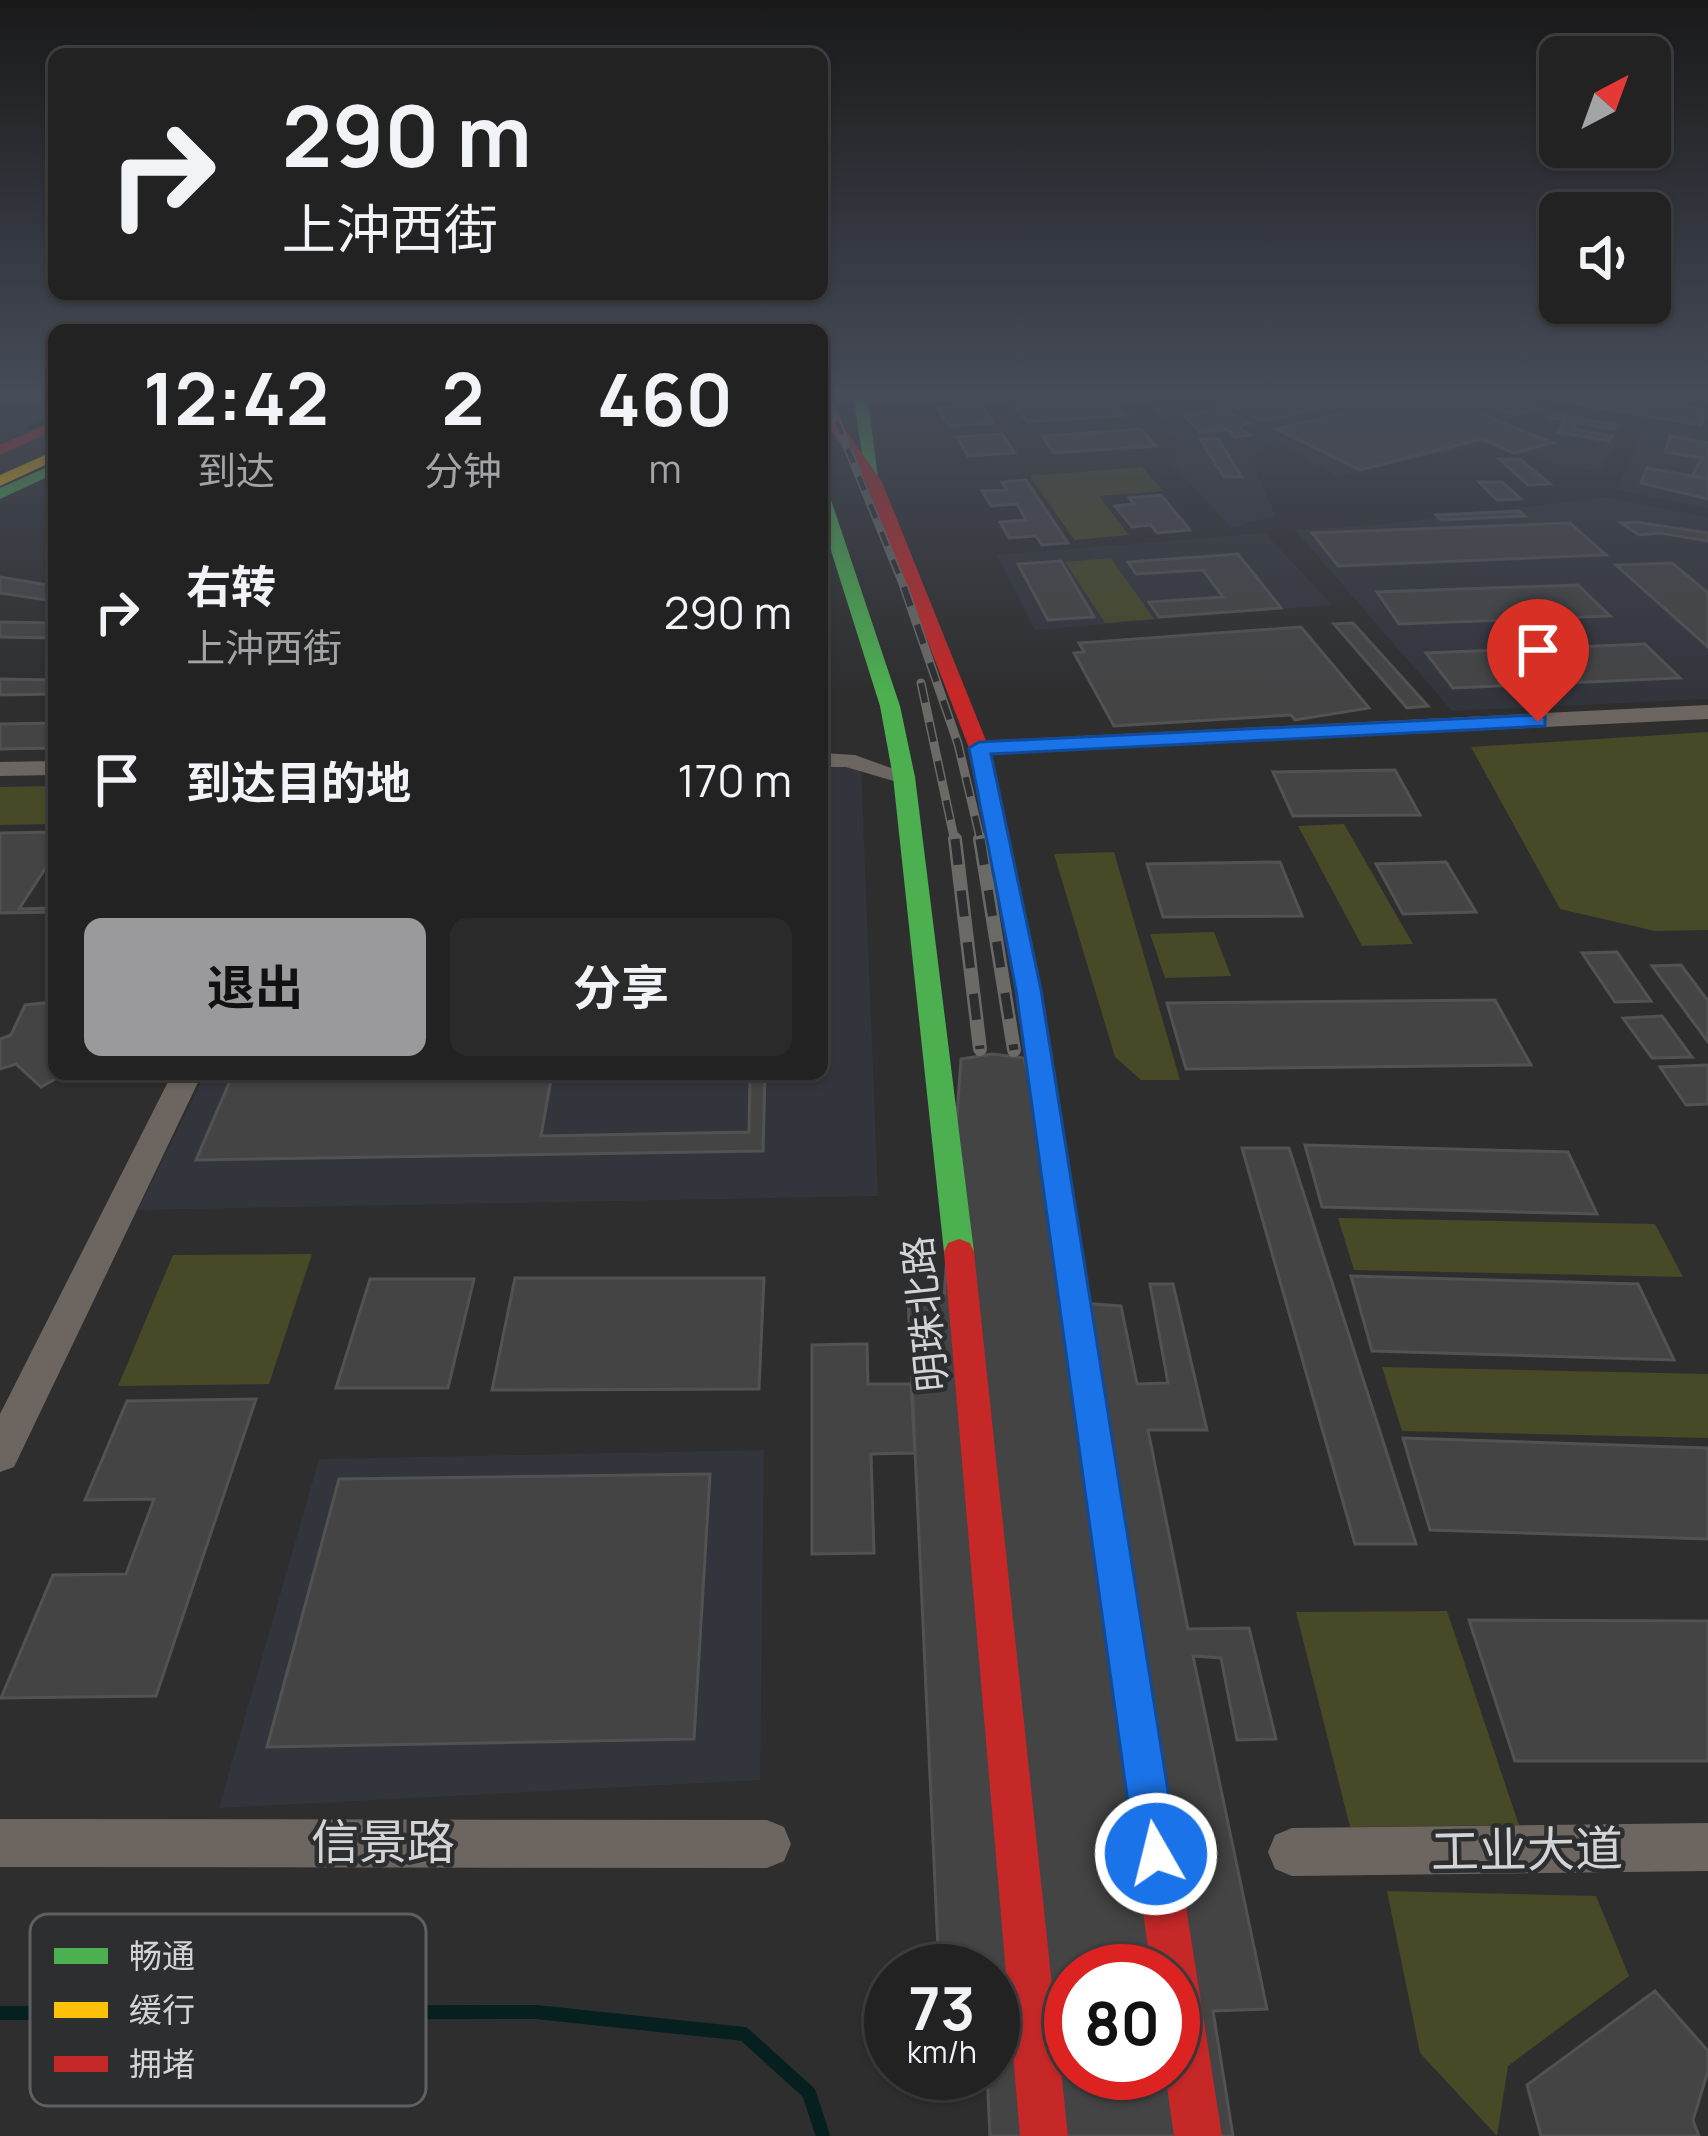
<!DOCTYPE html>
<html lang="zh">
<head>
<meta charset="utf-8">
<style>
	body { margin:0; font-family:Manrope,"Noto Sans SC",sans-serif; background:#2a2a2b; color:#f1f3f6; height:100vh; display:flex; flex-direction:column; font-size:45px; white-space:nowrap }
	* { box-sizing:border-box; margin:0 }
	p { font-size:39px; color:#a2a4a6 }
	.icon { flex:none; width:66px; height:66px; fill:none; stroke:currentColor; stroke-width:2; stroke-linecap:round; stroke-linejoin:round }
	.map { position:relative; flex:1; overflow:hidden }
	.sheet { position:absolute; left:48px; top:324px; width:780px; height:756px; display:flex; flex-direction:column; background:#222223; border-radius:18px; box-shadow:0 3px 9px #0004,0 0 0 3px #3f3f41 }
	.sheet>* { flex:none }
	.top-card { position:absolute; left:48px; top:48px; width:780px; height:252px; border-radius:18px; box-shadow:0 3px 9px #0004,0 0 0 3px #3f3f41; background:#222223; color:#f1f3f6; overflow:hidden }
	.needle { width:78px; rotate:41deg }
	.controls { position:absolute; left:1539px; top:36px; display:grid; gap:24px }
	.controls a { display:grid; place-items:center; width:132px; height:132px; border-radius:18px; background:#222223; box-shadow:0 3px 9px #0004,0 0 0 3px #3f3f41; font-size:60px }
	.speed { position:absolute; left:864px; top:1944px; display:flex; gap:24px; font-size:60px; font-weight:700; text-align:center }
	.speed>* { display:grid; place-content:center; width:156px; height:156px; border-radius:50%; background:#222223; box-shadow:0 3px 9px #0004,0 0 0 3px #3f3f41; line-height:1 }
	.speed small { font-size:30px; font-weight:400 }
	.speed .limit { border:18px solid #d22; background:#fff; color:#111 }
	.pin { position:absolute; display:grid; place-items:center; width:102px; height:102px; color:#fff; margin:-123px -51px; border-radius:50% 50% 50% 0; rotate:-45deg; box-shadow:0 0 12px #0007 }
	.pin .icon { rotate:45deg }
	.me { position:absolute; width:132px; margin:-66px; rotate:352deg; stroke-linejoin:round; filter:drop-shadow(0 0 9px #0008) }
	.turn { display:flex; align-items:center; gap:42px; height:252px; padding:0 36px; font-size:54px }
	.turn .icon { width:156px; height:156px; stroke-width:2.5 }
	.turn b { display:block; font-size:84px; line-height:102px }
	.eta { display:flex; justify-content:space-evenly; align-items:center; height:204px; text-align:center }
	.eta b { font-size:72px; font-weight:700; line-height:84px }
	.cta { display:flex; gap:24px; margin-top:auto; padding:24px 36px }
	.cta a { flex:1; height:138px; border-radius:18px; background:#9a9a9c; color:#111; font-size:48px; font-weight:700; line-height:138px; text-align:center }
	.cta a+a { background:#2a2a2b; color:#f1f3f6 }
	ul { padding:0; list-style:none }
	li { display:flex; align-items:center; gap:36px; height:168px; padding:0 36px }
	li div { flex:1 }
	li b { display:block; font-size:45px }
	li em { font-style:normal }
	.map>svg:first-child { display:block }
	.built { fill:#33353c }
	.green { fill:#474927 }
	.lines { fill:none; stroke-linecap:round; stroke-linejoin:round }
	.stream-far1 { stroke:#062020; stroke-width:4.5 }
	.stream { stroke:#062020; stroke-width:14 }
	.building { fill:#444445; stroke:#525253; stroke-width:3; fill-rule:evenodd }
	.street { fill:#6d6660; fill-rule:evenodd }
	.fast { fill:#4caf50; fill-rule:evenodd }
	.slow { fill:#ffc107; fill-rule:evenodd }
	.jam { fill:#c62828; fill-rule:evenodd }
	.rail-far2-casing { stroke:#6c6a67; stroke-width:8 }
	.rail-far1-casing { stroke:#6c6a67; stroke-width:9 }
	.rail-casing { stroke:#6c6a67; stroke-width:14 }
	.rail-far2 { stroke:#2d2e30; stroke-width:4.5; stroke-dasharray:15; stroke-linecap:butt }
	.rail-far1 { stroke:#2d2e30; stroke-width:6; stroke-dasharray:20; stroke-linecap:butt }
	.rail { stroke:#2d2e30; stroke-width:9; stroke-dasharray:26; stroke-linecap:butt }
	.route { fill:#1a73e8; stroke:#114b97; stroke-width:3 }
	.labels { text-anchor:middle; stroke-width:9; stroke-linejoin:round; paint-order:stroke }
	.street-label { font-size:39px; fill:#d4d4d6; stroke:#2d2e30 }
	.near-street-label { font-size:48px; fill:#d4d4d6; stroke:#2d2e30 }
	.key { fill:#2d2e30; stroke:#5f6062; stroke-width:3 }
	.key-label { font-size:33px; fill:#d4d4d6 }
</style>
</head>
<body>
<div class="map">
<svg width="1708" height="2136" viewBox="0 0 1708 2136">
	<rect width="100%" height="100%" fill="#2e2e2f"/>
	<path class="built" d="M 1140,393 L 1536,393 L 1531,404 L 1629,421 L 1599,472 L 1514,455 L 1487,444 L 1336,476 L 1272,438 L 1251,459 L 1275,515 L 1232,528 L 1170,462 L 1181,445 Z
		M 1645,426 L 1708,437 L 1708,508 L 1616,490 Z
		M 1607,497 L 1708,518 L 1708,699 L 1452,711 L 1295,530 L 1389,524 Z
		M 1265,533 L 1332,605 L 1035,630 L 997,555 Z
		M 822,767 L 861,767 L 878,1196 L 138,1210 L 205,1074 L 822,1074 Z
		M 764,1450 L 760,1780 L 219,1808 L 319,1459 Z"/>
	<path class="green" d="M 1142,467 L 1163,491 L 1099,496 L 1129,535 L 1074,540 L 1030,476 Z
		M 1111,558 L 1154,619 L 1105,623 L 1065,562 Z
		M 1708,732 L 1708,930 L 1655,931 L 1560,909 L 1471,747 Z
		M 54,786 L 54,824 L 0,825 L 0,787 Z
		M 1344,824 L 1413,944 L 1362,946 L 1298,826 Z
		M 1114,852 L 1180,1080 L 1141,1080 L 1115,1057 L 1054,854 Z
		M 1214,932 L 1231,976 L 1165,978 L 1150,934 Z
		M 1338,1218 L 1655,1224 L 1683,1277 L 1354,1270 Z
		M 312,1254 L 269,1384 L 118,1386 L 173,1255 Z
		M 1382,1367 L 1708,1374 L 1708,1438 L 1402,1431 Z
		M 1447,1611 L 1519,1825 L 1350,1827 L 1296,1612 Z
		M 1387,1891 L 1596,1896 L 1629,1976 L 1508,2066 L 1497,2136 L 1420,2053 Z"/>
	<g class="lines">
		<path class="stream-far1" d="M 32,427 L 54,417"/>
		<path class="stream" d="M 0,2013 L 536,2012 L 744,2034 L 809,2093 L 823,2136"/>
	</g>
	<path class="building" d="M 1206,393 L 1386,393 L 1261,421 Z
		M 1432,393 L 1552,443 L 1514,453 L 1482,439 L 1360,470 L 1276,429 Z
		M 1460,393 L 1499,393 L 1538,409 L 1513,415 Z
		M 1566,393 L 1606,393 L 1707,410 L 1701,425 L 1562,401 Z
		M 1112,400 L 1126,415 L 1028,422 L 1016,407 Z
		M 981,405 L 993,423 L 949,426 L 938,408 Z
		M 1224,409 L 1250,423 L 1238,427 L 1250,435 L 1235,437 L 1227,429 L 1201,433 L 1184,415 Z
		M 1550,413 L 1616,425 L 1614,429 L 1577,423 L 1574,429 L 1612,436 L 1609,441 L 1558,432 L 1564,420 L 1548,417 Z
		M 1141,429 L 1156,446 L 1054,453 L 1042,436 Z
		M 1002,434 L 1015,453 L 968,456 L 957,437 Z
		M 1670,436 L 1708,443 L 1708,479 L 1692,476 L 1702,458 L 1665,452 Z
		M 1200,439 L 1218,439 L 1242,477 L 1224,477 Z
		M 1499,459 L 1520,459 L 1550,484 L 1528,485 Z
		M 1647,468 L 1708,479 L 1708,499 L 1641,483 Z
		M 1026,480 L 1068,543 L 1042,545 L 1036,536 L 1009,538 L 1000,522 L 1026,520 L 1017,504 L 991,506 L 982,491 L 1007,490 L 1002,482 Z
		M 1479,482 L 1502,482 L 1521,499 L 1497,500 Z
		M 1161,495 L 1190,530 L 1157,533 L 1151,525 L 1132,527 L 1115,506 L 1134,504 L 1129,498 Z
		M 1519,511 L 1525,516 L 1441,520 L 1436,515 Z
		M 1636,522 L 1708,533 L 1708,541 L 1660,533 L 1639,535 L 1621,523 Z
		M 1570,523 L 1606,555 L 1338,566 L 1312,533 Z
		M 1238,554 L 1281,608 L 1159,617 L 1149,602 L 1223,597 L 1203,570 L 1136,574 L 1128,562 Z
		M 1061,561 L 1094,617 L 1048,620 L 1018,564 Z
		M 1672,563 L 1708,593 L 1708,647 L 1616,565 Z
		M 0,577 L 54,586 L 54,601 L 0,593 Z
		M 1578,585 L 1610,616 L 1399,624 L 1377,592 Z
		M 0,622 L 54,623 L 54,638 L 0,637 Z
		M 1353,623 L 1428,706 L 1407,708 L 1334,624 Z
		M 1301,627 L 1369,708 L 1295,720 L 1291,715 L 1114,726 L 1074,653 L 1084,652 L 1079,643 Z
		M 1645,644 L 1680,678 L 1453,688 L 1426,653 Z
		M 0,679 L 54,680 L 54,694 L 0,695 Z
		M 54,723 L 54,748 L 0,749 L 0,724 Z
		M 1395,770 L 1420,815 L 1293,816 L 1273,772 Z
		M 54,832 L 54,912 L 0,913 L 0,833 Z
		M 54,855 L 54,908 L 19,909 Z
		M 1280,862 L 1302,916 L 1163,917 L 1147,864 Z
		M 1446,862 L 1476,912 L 1403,914 L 1376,864 Z
		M 1617,952 L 1651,1001 L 1615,1002 L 1582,953 Z
		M 1681,965 L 1708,1001 L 1708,1042 L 1652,966 Z
		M 1495,1000 L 1531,1065 L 1186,1069 L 1167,1003 Z
		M 54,1002 L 54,1074 L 64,1074 L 41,1087 L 16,1064 L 0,1069 L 0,1039 L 11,1035 L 25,1005 Z
		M 1662,1016 L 1692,1057 L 1652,1058 L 1623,1018 Z
		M 992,1054 L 1024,1058 L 1080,1303 L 1121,1306 L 1137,1384 L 1168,1383 L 1150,1284 L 1173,1284 L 1207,1430 L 1148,1430 L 1188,1629 L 1249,1628 L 1276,1739 L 1237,1740 L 1221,1658 L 1193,1656 L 1267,2009 L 1213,2011 L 1233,2136 L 990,2136 L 987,2073 L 993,2073 L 993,1971 L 939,1971 L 908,1299 L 944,1297 L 961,1059 ZM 1071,1971 L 1173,1971 L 1173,2073 L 1071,2073 Z
		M 1708,1065 L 1708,1104 L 1686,1105 L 1660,1067 Z
		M 233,1074 L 765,1074 L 763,1151 L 196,1160 Z
		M 552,1074 L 750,1074 L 749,1132 L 541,1136 Z
		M 1305,1145 L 1568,1152 L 1597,1214 L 1322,1207 Z
		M 1242,1148 L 1289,1148 L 1416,1544 L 1355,1544 Z
		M 1351,1276 L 1638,1284 L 1674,1360 L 1372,1351 Z
		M 515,1278 L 764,1278 L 759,1389 L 492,1390 Z
		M 370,1279 L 474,1279 L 448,1388 L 336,1388 Z
		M 852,1344 L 867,1344 L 868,1384 L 911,1384 L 915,1453 L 871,1454 L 874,1553 L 812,1554 L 812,1345 Z
		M 256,1399 L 156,1696 L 1,1698 L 53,1575 L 126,1574 L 154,1499 L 85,1500 L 127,1401 Z
		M 1403,1438 L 1708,1448 L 1708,1539 L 1430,1530 Z
		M 710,1474 L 694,1739 L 267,1747 L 339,1479 Z
		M 1469,1620 L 1708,1621 L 1708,1761 L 1515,1761 Z
		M 1655,1991 L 1708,2051 L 1708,2071 L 1693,2120 L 1699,2136 L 1541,2136 L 1527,2085 Z"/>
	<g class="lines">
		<path class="street" d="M 1708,705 L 1708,719 L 979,755 L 968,748 L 979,741 Z
			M 822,753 L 855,755 L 916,777 L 904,784 L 846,767 L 822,767 Z
			M 54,761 L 54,775 L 0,776 L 0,762 Z
			M 172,1074 L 202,1074 L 14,1467 L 0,1472 L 0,1414 Z
			M 0,1819 L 767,1820 L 784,1827 L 791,1844 L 784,1861 L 767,1868 L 0,1867 Z
			M 1708,1823 L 1708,1871 L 1292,1876 L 1275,1869 L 1268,1852 L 1275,1835 L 1292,1828 Z"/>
		<path class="fast" d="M 853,393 L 867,393 L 879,485 L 866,482 Z
			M 54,464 L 54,474 L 0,499 L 0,488 Z
			M 822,492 L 830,497 L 900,706 L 915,777 L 974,1252 L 970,1261 L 959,1265 L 948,1261 L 944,1252 L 893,777 L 880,706 L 822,522 Z
			M 1073,1275 L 1084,1279 L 1089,1288 L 1163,1760 L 1157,1774 L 1143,1780 L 1129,1774 L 1123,1760 L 1057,1288 L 1062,1279 Z"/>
		<path class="slow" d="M 54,451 L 54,461 L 0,486 L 0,475 Z"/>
		<path class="jam" d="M 822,393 L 830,393 L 846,431 L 882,482 L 989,748 L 1042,990 L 1089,1288 L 1084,1297 L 1073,1301 L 1062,1297 L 1057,1288 L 1016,990 L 969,748 L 866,482 L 832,431 L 822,407 Z
			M 54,421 L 54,430 L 0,455 L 0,445 Z
			M 959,1239 L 970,1243 L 974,1252 L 1068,2136 L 1020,2136 L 944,1252 L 948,1243 Z
			M 1143,1740 L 1157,1746 L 1163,1760 L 1222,2136 L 1174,2136 L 1165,2073 L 1173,2073 L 1173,1971 L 1151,1971 L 1123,1760 L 1129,1746 Z"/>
		<defs>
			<path id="rail-far2" d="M 825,393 L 905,590"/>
			<path id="rail-far1" d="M 904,587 L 958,744 L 981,842
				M 921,683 L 955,842"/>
			<path id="rail" d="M 955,839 L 980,1049
				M 980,839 L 1014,1050"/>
		</defs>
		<use href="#rail-far2" class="rail-far2-casing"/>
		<use href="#rail-far1" class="rail-far1-casing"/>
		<use href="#rail" class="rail-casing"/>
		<use href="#rail-far2" class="rail-far2"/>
		<use href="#rail-far1" class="rail-far1"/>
		<use href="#rail" class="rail"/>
	</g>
	<linearGradient id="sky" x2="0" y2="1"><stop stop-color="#19191a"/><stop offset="0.57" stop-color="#464c58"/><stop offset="1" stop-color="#464c58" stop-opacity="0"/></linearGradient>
	<rect width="1708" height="692" fill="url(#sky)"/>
	<path class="route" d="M 1538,715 L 1545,717 L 1545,726 L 991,754 L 1041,990 L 1178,1854 L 1172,1870 L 1156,1876 L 1141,1870 L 1135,1854 L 1016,990 L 969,748 L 979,742 Z"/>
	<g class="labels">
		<g class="street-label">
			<text transform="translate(925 1314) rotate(-96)" y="14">明珠北路</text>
		</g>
		<g class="near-street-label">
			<text x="383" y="1859">信景路</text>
			<text transform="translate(1527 1850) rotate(-1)" y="17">工业大道</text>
		</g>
	</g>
	<rect x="30" y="1914" width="396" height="192" rx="18" class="key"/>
	<rect x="54" y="1948" width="54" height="16" fill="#4caf50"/>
	<rect x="54" y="2002" width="54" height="16" fill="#ffc107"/>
	<rect x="54" y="2056" width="54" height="16" fill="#c62828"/>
	<g class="key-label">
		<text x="129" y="1968">畅通</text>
		<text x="129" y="2022">缓行</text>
		<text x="129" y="2076">拥堵</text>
	</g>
</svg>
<div class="controls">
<a><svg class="needle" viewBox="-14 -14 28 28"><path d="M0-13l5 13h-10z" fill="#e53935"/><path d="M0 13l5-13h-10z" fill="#a2a4a6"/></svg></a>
<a><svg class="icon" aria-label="sound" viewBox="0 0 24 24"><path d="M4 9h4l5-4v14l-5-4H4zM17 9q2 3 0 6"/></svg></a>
</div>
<div class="speed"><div>73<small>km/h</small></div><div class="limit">80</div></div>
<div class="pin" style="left:1538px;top:722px;background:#d93025"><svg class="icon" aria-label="arrive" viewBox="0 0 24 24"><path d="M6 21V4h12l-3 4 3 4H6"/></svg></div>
<svg class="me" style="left:1156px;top:1854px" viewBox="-20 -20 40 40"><circle r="17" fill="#1a73e8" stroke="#fff" stroke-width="3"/><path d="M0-11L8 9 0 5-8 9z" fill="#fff"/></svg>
<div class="top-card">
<div class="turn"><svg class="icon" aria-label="right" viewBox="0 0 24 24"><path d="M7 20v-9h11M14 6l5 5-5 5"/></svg><div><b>290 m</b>上沖西街</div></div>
</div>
<section class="sheet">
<div class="eta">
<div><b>12:42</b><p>到达</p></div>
<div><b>2</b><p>分钟</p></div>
<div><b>460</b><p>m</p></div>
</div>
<ul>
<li><svg class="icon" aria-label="right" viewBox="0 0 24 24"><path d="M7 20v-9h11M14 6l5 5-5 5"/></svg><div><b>右转</b><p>上沖西街</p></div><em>290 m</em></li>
<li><svg class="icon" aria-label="arrive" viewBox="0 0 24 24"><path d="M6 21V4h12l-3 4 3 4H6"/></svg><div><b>到达目的地</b></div><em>170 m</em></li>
</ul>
<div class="cta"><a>退出</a><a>分享</a></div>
</section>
</div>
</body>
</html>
